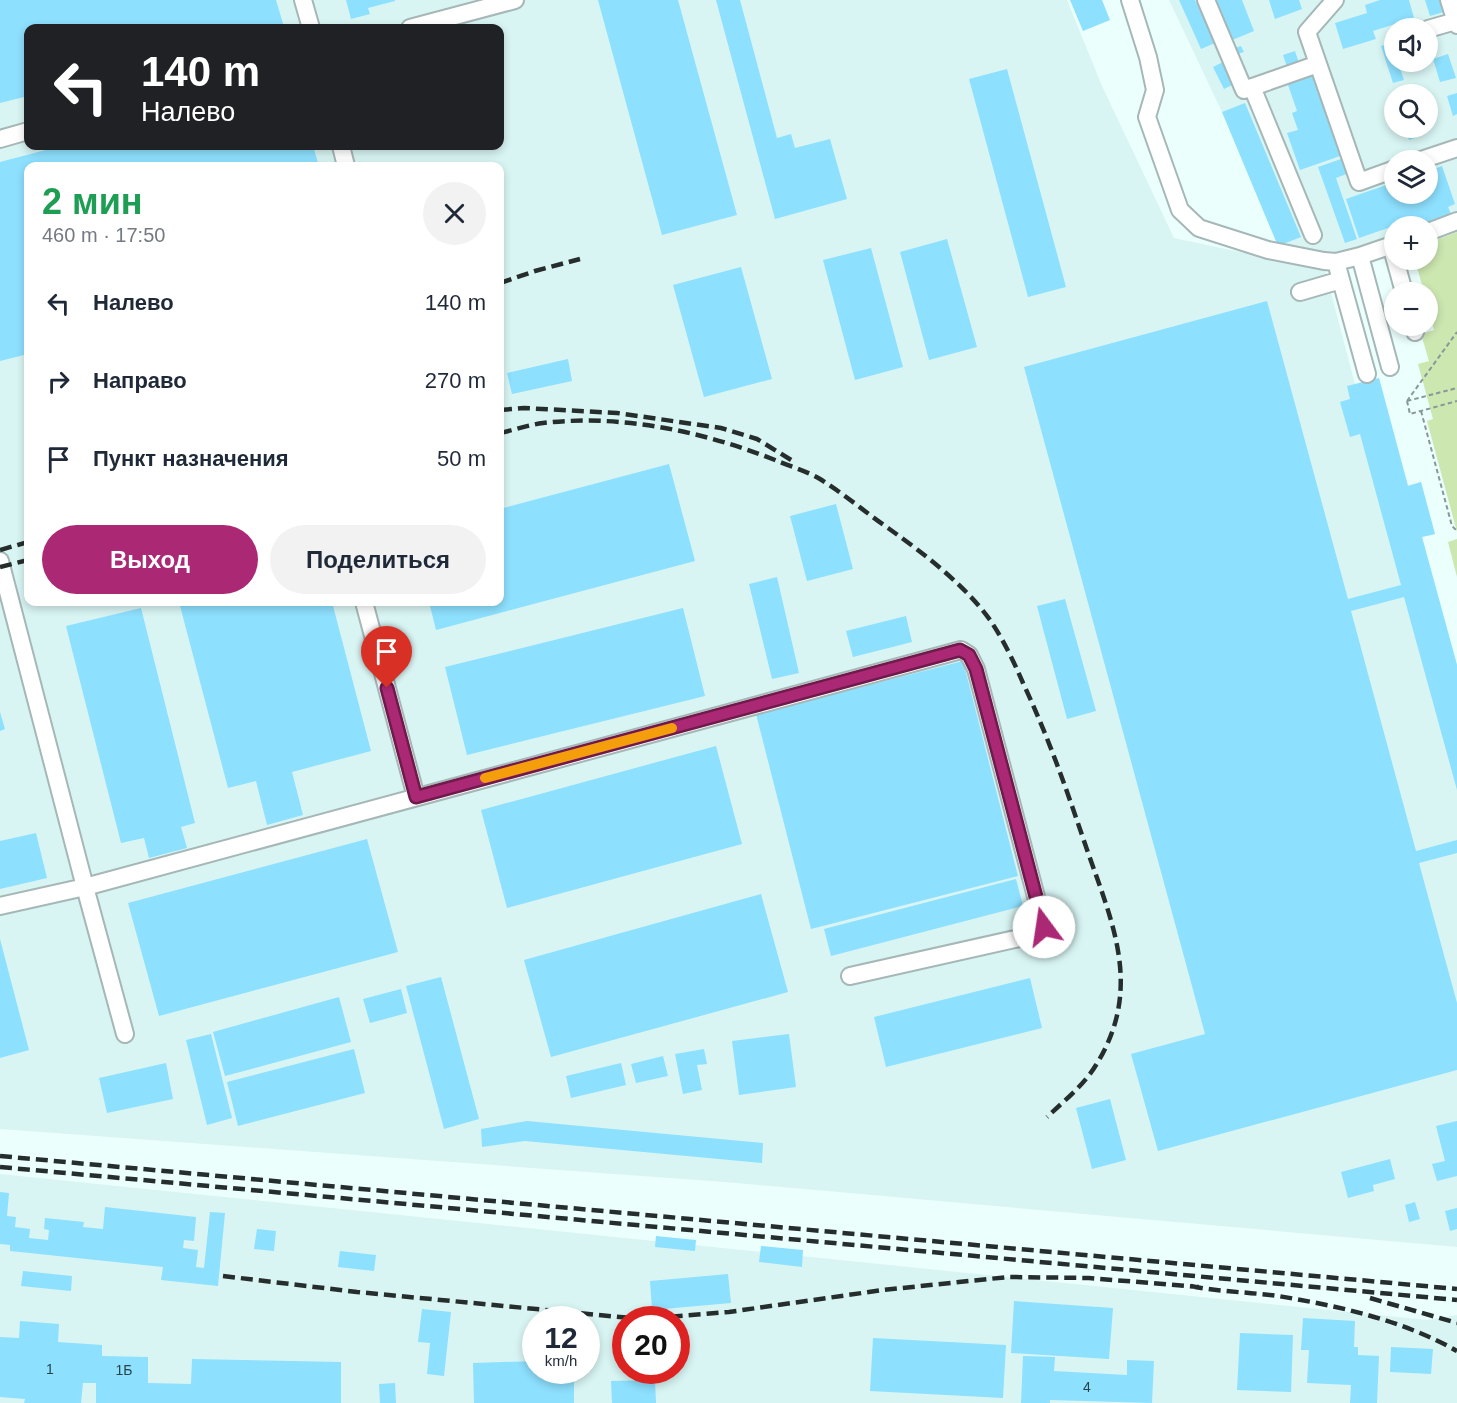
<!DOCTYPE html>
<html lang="ru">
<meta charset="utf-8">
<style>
:root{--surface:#fff;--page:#f2f2f3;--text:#1f2937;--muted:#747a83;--accent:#aa2874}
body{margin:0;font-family:Helvetica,sans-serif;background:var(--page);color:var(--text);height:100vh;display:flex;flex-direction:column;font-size:22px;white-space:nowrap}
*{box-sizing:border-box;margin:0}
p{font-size:20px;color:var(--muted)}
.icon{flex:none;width:33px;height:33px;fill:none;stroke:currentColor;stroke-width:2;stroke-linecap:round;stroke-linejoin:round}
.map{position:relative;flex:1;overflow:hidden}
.drawer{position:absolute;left:24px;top:162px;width:480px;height:444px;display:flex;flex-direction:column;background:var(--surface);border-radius:12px;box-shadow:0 3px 9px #0003}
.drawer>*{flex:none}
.top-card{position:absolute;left:24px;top:24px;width:480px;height:126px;border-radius:12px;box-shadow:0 3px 9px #0003;background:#202124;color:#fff;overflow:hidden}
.tools{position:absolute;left:1384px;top:18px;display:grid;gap:12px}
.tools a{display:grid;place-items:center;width:54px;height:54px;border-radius:50%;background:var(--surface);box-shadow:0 3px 9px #0003;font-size:30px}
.speed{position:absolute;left:522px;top:1306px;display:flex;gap:12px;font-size:30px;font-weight:700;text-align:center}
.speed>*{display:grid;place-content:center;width:78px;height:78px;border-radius:50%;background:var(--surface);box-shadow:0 3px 9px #0003;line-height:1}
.speed small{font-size:15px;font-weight:400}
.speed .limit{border:9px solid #d22;background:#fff;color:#111}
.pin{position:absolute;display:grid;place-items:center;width:51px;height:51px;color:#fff;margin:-62px -26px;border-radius:50% 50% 50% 0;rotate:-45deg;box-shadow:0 0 6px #0007}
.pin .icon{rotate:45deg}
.me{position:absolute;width:66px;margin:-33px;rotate:346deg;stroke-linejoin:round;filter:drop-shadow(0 0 4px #0008)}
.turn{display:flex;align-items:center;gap:21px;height:126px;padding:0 18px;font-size:27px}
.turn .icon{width:78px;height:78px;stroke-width:2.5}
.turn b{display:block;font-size:42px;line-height:51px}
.round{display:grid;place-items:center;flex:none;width:63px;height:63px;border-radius:32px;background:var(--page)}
.overview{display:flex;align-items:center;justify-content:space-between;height:102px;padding:0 18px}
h1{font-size:36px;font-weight:700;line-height:45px;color:#1e9e55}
.button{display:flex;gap:12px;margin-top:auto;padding:12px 18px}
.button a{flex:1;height:69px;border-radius:36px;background:var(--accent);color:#fff;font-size:24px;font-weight:700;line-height:69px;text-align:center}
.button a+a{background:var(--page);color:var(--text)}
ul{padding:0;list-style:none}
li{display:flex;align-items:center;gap:18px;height:78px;padding:0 18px}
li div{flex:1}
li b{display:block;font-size:22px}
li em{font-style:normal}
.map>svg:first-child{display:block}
.built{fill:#d8f5f3;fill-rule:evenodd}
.green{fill:#cde7b1}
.building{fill:#8de0fe}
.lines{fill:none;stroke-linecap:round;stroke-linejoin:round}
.minor-casing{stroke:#a5b7b6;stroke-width:20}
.path{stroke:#899796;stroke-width:2;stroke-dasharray:4.5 3;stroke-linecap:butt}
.minor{stroke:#fff;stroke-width:16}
.rail{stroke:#262e2d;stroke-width:4.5;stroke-dasharray:12 6;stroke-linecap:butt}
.route-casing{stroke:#6e1a4b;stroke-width:15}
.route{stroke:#aa2874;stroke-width:10}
.slow{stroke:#f59e0b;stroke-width:10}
.labels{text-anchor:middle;stroke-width:6;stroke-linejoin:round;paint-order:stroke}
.number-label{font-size:14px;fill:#2a434b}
</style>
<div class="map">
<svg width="1457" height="1403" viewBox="0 0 1457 1403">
<rect width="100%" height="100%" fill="#ebfffd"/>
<path class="built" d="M0,0H1067L1102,86L1174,238L1325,270L1355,384L1379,378L1408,485L1421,482L1435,534L1422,537L1457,665V1247L724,1182L0,1129ZM28,28H500V146H28ZM28,166H500V602H28Z
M1169,0H1457V214L1422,226H1395V236L1346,254L1278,246L1222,112ZM1395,28H1428V62H1395ZM1395,94H1428V128H1395ZM1395,160H1428V194H1395Z
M0,1174L1427,1320L1457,1315V1403H0ZM536,1320H586V1371H536ZM626,1320H676V1371H626Z"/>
<path class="green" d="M1457,232V532L1427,421L1433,419L1418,364L1429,361L1421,334L1434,330L1428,309V292H1424L1415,260H1428V243Z
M1457,539V577L1448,542Z"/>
<path class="building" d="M0,0H276L284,27L277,28H28V96L0,103Z
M346,0H395V1L368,8L370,14L351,19Z
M598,0H678L737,215L662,235Z
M716,0H740L777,138L791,134L795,148L830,139L847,199L775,219Z
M1070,0H1102L1110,20L1083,31Z
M1179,0H1195L1215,43L1201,49Z
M1214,0H1242L1254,31L1230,41Z
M1269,0H1299L1302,9L1275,19Z
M1380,0H1409L1414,18L1373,31L1376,39L1343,49L1335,23L1367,13L1365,5Z
M1425,0H1440L1444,12L1430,16Z
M1392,43L1395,62H1398L1404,80L1393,83L1381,46Z
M1241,46L1244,52L1237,54L1235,48Z
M1295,51L1299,63L1287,67L1283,55Z
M1448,54L1456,78L1440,82L1433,59Z
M1223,62L1234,84L1224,89L1213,67Z
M1007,69L1066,287L1028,297L969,79Z
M1314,72L1343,155L1300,170L1287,133L1298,130L1292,113L1297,111L1287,82Z
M1457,93V114L1453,116L1447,96Z
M1245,103L1301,237L1278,246L1222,112Z
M1404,128H1417L1420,136L1409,140Z
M61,146H313L319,166H28V354L0,361V162Z
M1344,158L1349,173L1336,178L1357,239L1345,243L1318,167Z
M1442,166L1455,204L1448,207L1451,214L1422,224L1420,217L1359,238L1346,199L1395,182V194H1428V171Z
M947,239L977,347L929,360L900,252Z
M871,248L903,367L855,380L823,260Z
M741,267L772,379L704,397L673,285Z
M1267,301L1348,599L1401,585L1360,434L1350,437L1340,402L1350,399L1347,386L1379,378L1408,486L1421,482L1435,534L1422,537L1457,665V790L1404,597L1351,611L1416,851L1457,840V853L1419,863L1457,1003V1070L1158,1151L1131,1054L1205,1034L1024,367Z
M568,359L572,381L512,394L507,373Z
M669,464L695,561L436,630L429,602H500V509Z
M836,504L853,569L807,581L790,516Z
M777,577L799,673L772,679L749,584Z
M1065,599L1096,711L1067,719L1037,606Z
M179,602H332L371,751L292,772L303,815L267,825L256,781L228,788Z
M141,608L195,823L181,827L187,848L149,858L144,838L121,843L66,626Z
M683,608L705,696L467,755L445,667Z
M906,616L912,642L853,657L846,631Z
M963,661L1018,876L811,929L756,714Z
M0,712L5,729L0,731Z
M716,746L742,844L507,908L481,810Z
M36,833L47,878L0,889V841Z
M367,839L398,952L159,1016L128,903Z
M1016,879L1023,906L831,956L824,929Z
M761,894L788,992L551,1057L524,960Z
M0,939L29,1050L0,1058Z
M441,977L479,1119L444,1129L406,986Z
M1030,978L1042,1028L886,1067L874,1017Z
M401,989L407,1013L370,1023L363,999Z
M339,997L351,1042L225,1076L213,1032Z
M211,1034L232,1118L207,1125L186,1040Z
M789,1034L796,1087L739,1095L732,1041Z
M354,1049L365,1093L238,1126L227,1082Z
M704,1049L707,1064L697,1065L702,1090L683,1094L675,1054Z
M663,1056L668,1076L636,1083L631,1064Z
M166,1063L173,1099L107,1113L99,1078Z
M621,1063L626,1085L571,1098L566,1076Z
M1110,1099L1126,1160L1092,1169L1076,1108Z
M527,1121L763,1143L762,1163L525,1141L482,1147L481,1129Z
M1457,1121V1176L1437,1181L1432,1164L1445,1161L1436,1126Z
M1390,1159L1395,1179L1373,1185L1374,1191L1348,1198L1341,1172Z
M0,1192L9,1193L7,1216L16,1217L15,1227L30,1229L29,1238L48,1240L49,1230L44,1229L45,1218L84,1222L83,1227L103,1229L105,1207L196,1217L194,1241L184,1240L183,1248L198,1250L196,1267L204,1268L210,1212L225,1213L218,1286L161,1280L163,1267L10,1251V1245L0,1244Z
M1415,1202L1420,1219L1409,1222L1405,1205Z
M1457,1208V1229L1450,1231L1445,1211Z
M257,1229L276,1231L274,1251L254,1249Z
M656,1236L696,1240L695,1251L655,1247Z
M761,1246L803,1250L802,1267L759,1262Z
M340,1251L376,1255L374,1271L338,1267Z
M23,1271L72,1276L71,1291L21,1286Z
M728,1274L731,1303L652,1310L650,1281Z
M1014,1301L1113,1308L1109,1359L1011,1353Z
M422,1309L451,1312L444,1376L427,1374L430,1343L418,1342Z
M1303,1318L1355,1321L1354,1347H1358V1355L1379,1356L1377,1403H1350L1351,1385L1307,1383L1309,1350H1301Z
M20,1321L59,1324L58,1342L102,1345V1356L148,1357V1383L191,1384L192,1359L341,1362V1403H96V1383H83L81,1403H24L25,1399L0,1397V1337L19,1338Z
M1240,1333L1293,1335L1291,1392L1237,1390Z
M873,1338L1006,1345L1003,1398L870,1391Z
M1391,1347L1433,1349L1431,1374L1390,1372Z
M1023,1356L1055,1357L1054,1371L1127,1375V1360L1154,1361L1152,1403L1050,1400V1403H1021Z
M536,1361V1371H574V1403H474L473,1363Z
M655,1380L656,1403H612L611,1381Z
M395,1383L396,1403H380L379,1384Z"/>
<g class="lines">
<g class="minor-casing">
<path id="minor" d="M303,0L311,28
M1130,0L1148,57L1155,90L1147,117L1180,210L1199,228L1268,250L1324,261L1336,262L1360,256L1395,244
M1206,0L1244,90L1318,64
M1335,0L1307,32L1359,182L1395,169
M1449,0L1457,25
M410,28L515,0
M1428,29L1456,21
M1252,87L1313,235
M0,139L28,131
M341,146L346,166
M1421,160L1457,148
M1428,232L1457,221
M1391,245L1404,292
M1360,256L1390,367
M1336,262L1367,374
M1300,292L1341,280
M1413,326L1415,332
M0,561L85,887L961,650L969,655L976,669L1044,927L1039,933L1024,937L850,976
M364,602L416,797
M0,906L85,887L125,1034"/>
</g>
<path class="path" d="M1407,401L1457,332
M1407,401L1410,414L1457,401
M1407,401L1457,388
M1421,411L1452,526L1457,531"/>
<use href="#minor" class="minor"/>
<path class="rail" d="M500,283L535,271L580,259
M500,410L524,408L617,413L721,428L757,439L796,463
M500,433C514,430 528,425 543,423C621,414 702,431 775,460C789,466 807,471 820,479C844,494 865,512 888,528C923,553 964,584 990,620C1003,639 1014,662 1023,683C1047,734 1065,785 1083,838C1109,916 1146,985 1096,1065C1084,1085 1064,1101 1047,1117
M0,550L28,542
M0,567L28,560
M0,1156L1457,1289
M0,1167L1457,1300
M223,1276L357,1292L641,1319L729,1312L883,1290L1008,1277L1089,1278L1199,1287
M1191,1286C1219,1292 1249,1292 1278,1296C1339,1306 1402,1320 1457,1351
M1370,1298L1457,1323"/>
</g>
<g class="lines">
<g class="route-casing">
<path id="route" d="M387,688L416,797L960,650L969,655L976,669L1044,927"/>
</g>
<use href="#route" class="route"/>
<path class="slow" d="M485,778L672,728"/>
</g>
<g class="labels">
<g class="number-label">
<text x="50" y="1374">1</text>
<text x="124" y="1375">1Б</text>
<text x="1087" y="1392">4</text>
</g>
</g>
</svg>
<div class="tools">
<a><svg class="icon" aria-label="sound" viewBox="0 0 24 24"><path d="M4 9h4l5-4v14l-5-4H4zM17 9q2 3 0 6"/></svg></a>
<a><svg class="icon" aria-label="search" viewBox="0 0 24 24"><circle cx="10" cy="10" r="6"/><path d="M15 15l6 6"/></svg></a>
<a><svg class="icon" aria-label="layers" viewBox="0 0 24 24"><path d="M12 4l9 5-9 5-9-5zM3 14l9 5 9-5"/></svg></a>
<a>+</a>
<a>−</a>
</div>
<div class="speed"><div>12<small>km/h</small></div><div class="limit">20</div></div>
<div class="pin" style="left:387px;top:688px;background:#d93025"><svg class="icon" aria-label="arrive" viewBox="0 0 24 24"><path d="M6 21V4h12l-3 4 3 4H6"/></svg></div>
<svg class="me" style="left:1044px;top:927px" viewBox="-20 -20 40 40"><circle r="19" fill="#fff"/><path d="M0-13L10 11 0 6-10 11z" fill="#aa2874"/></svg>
<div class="top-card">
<div class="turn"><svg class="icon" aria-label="left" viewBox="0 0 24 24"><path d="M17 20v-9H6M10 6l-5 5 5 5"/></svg><div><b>140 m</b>Налево</div></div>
</div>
<section class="drawer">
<div class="overview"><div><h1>2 мин</h1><p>460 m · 17:50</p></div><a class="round"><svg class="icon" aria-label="close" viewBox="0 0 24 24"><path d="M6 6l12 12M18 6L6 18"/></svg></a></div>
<ul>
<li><svg class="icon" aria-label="left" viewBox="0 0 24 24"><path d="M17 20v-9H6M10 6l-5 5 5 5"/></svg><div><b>Налево</b></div><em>140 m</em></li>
<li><svg class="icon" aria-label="right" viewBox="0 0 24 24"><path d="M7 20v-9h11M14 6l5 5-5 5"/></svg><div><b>Направо</b></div><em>270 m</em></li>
<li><svg class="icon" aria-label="arrive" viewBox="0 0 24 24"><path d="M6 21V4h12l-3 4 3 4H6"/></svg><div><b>Пункт назначения</b></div><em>50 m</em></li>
</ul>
<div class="button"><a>Выход</a><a>Поделиться</a></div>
</section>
</div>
